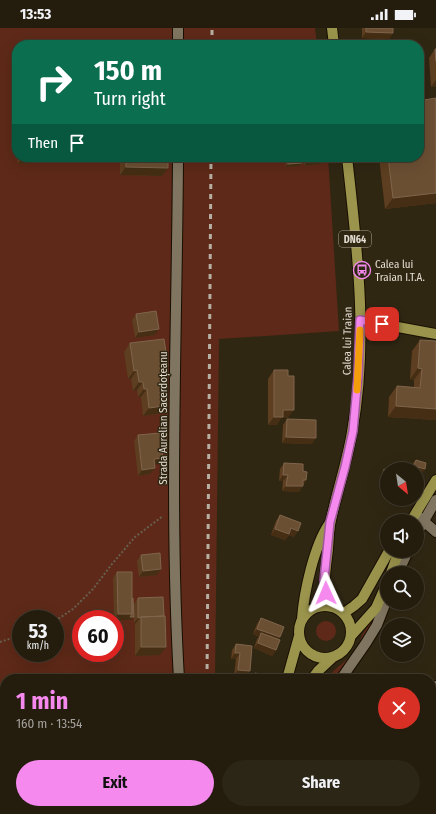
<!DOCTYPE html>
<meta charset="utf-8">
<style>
:root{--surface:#241d0e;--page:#2c2617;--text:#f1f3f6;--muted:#a3a29e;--line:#413b2e;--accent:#f589ee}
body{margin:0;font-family:"Fira Sans Condensed",sans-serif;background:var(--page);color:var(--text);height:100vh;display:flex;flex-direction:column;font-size:15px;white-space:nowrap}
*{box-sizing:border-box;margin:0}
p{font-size:13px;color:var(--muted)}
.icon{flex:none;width:22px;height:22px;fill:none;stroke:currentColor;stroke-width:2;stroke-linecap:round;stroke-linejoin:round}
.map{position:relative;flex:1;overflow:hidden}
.sheet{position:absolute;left:0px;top:646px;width:436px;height:140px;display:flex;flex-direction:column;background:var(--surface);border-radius:16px 16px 0 0;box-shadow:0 4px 16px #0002,0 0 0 1px var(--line)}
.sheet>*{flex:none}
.hud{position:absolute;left:12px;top:12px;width:412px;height:122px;border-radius:16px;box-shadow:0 4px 16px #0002,0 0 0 1px var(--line);background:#0b6e4f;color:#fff;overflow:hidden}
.needle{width:26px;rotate:150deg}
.buttons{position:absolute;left:380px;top:434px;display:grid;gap:8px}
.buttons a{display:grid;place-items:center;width:44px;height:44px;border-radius:50%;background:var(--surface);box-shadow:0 4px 16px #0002,0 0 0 1px var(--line);font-size:20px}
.speed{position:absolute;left:12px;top:582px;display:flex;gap:8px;font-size:20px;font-weight:700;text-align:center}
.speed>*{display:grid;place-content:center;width:52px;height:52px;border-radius:50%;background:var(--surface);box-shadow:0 4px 16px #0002,0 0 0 1px var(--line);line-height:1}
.speed small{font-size:10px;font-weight:400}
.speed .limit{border:6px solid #d22;background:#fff;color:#111}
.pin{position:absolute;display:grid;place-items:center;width:34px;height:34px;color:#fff;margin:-17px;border-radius:8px;box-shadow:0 2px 6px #0006}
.me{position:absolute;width:44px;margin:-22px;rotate:359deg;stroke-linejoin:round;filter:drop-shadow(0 0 3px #0008)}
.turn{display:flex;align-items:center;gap:14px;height:84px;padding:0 16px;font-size:18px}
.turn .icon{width:52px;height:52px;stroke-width:2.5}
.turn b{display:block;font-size:28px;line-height:34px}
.then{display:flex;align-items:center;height:38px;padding:0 16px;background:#0003;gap:8px;font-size:15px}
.round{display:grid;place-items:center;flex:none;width:42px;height:42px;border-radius:21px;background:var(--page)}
.headline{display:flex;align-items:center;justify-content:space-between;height:68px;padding:0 16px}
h1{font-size:24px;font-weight:700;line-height:30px;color:var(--accent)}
.button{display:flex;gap:8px;margin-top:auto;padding:8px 16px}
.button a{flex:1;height:46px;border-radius:24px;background:var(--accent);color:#111;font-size:16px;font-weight:700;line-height:46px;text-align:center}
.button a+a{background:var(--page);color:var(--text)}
.status{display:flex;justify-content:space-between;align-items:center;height:28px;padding:0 20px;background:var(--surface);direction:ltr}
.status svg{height:11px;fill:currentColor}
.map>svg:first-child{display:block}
.green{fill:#5e2918;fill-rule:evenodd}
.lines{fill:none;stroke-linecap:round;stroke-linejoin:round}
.minor-casing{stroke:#180f01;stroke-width:12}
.major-casing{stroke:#180f01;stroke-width:12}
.path{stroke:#685f4e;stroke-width:2;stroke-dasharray:2 2;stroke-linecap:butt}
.minor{stroke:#807560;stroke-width:10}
.major{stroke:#9b944c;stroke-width:10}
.rail{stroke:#b7afa2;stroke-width:3;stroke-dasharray:5 5;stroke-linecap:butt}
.wall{fill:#5d3e20}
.shaded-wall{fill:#452e13}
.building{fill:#6b4f33;stroke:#7e654c}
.route-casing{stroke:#9f599b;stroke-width:10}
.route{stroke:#f589ee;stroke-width:7}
.slow{stroke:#f59e0b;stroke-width:7}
.labels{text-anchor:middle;stroke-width:3;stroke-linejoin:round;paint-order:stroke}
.shield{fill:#302713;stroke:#ada698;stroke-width:1}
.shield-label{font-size:10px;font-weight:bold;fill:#e3dcd1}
.poi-label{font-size:11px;fill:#e3dcd1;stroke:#302713;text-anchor:start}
.street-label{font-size:11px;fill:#e3dcd1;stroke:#302713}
</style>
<div class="status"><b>13:53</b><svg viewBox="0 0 49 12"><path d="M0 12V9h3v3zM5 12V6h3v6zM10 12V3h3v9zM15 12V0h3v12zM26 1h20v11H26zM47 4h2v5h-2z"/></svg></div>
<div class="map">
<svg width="436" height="786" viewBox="0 0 436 786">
<rect width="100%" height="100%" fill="#302713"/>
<path class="green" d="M0,0H315L317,17H17V129H328L339,303L219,311L215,651H5V781H275L273,786H0ZM21,591H55V625H21ZM81,591H115V625H81Z
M382,576L368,607L337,651H324L352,627L359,616L362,607Z
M316 603a10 10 0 1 1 20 0a10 10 0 1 1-20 0Z"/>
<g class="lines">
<g class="minor-casing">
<path id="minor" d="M178,17V0
M178,129C177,303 169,477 179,651
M419,489L436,504
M417,505L436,472
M398,545L408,523
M341,651L366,615L377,597L387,571
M431,665L436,658
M431,712L436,715
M436,766V772
M172,786L173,781"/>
</g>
<g class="major-casing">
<path id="major" d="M332,0L334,17
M360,292L436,306
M411,493L436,452
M391,545L399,523
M299 604a26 26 0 1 1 52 0a26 26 0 1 1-52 0Z
M332,578C330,574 327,570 326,565C323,553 326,540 327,529C329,517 328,504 331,492C337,463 347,434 352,404C369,315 357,218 347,129
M344,585L354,578L362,571L389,523
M302,591C304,564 314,518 329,496
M351,608L376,580L387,555
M287,651L299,608
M312,651L318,643L332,630
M254,786L255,781"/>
</g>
<path class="path" d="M55,593L73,581L93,561L112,536L135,509L163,488
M0,614L21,607"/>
<use href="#minor" class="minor"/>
<use href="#major" class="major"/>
<path class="rail" d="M212,17V0
M207,651L211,129
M205,786L206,781"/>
</g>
<path class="wall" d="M362,0H393V5L389,11L362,10Z
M435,21H436V58L431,59L429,30Z
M424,72L436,175L385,181L379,129H419Z
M17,96V123L15,98Z
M17,129H50L46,134L18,136Z
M120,129H168V140L162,148L120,147Z
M285,129H302V135L300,138L286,139Z
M303,129H331L327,135L304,138Z
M136,286L155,307L135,310L132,292Z
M420,312L436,313V392L388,389L389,369L397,358L414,359V352L410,351L412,323Z
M130,315L166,342L167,353L164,357L165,368L162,373L163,378L157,386L143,388L141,369H138L137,362L133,363L131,351H128L124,324Z
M274,342L288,390H281L277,397H268V351Z
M287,391L312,416L282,415L283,397Z
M138,407L159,436H154L155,440L150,446L138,448L134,413Z
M416,432L423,444L417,442V441H412L413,435Z
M284,435L303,443L306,452L299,464L282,463L283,453H279L280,441Z
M280,487L294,509L289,507L285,512L271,507L276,493Z
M141,527L157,547L139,549L137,533Z
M117,544L131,592H115V591H114L113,550Z
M138,570L160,627L135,628V597L136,595H134V576Z
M261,590L280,609L278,612L276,622L272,628L254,620L257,611L259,609L253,606L257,596Z
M236,616L250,643L246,649L234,648L236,631H231L232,622Z
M436,669V708L431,705V677Z"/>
<path class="shaded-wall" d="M366,4L393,5L389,11L362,10Z
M436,52V58L431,59Z
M23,129H50L46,134L18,136Z
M331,129L327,135L304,138L308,132Z
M302,135L300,138L286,139L288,136Z
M126,139L168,140L162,148L120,147Z
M436,165V175L385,181L393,170Z
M159,301L155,307L135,310L139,304Z
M418,340L422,341L414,352L410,351Z
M137,342L131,351H128L134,343Z
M163,353H167L161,361Z
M139,354H143L137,362L133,363Z
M144,361H147L141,369H138Z
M163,378L157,386L143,388L149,380Z
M396,378L436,381V392L388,389Z
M283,382H294L288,390H281L277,397H268L274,389Z
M286,409L316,410L312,416L282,415Z
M163,430L159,436L150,437L154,431Z
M414,438L425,441L423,444L417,442V441H412Z
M155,440L150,446L138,448L142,442Z
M383,445L387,446V450L381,448Z
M283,447H288L283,453H279Z
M303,452H306L299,464L282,463L286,458Z
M291,500L298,503L294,509L289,507L285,512L271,507L275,501Z
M161,541L157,547L139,549L143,543Z
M118,586H132L134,589L131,592H115V591H114Z
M138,590H140L136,595H134Z
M257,601L280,609L276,615L261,605L259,609L253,606Z
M258,615L276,622L272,628L254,620Z
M141,619H166L160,627L135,628Z
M235,625H240L236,631H231Z
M238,642L250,643L246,649L234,648Z"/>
<path class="building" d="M366,0H393V5L366,4Z
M435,21H436V33Z
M422,52L424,72L436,70V165L393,170L388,129H419V53Z
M126,129H168V140L126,139Z
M287,129H302V135L288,136Z
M308,129H331L308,132Z
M156,283L159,301L139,304L136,286Z
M164,311L168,338L165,339L167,353H163L165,368L162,369L163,378L149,380L147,361H144L143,354H139L137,342L134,343L130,315Z
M420,312L436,313V381L396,378L397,358L420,360L422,341L418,340Z
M274,342H288V348H294V382H283V389H274Z
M287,391L316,392V410L286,409Z
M160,405L163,430L154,431L155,440L142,442L138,407Z
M416,432L426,435L425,441L414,438Z
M284,435L303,436V443L307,444L306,452H303V458H286L288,447H283Z
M384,441L387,442V446L383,445Z
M280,487L301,495L298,503L291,500L289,506L275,501Z
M160,525L161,541L143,543L141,527Z
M117,544H132V586H118Z
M163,569L164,588L141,589L138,590V570Z
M132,570H133L134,589H130L132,586Z
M165,588L166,619H141V589Z
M261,590L284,599L280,609L257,601Z
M261,605L280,612L276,622L258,615Z
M236,616L252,618L250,643L238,642L240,625H235Z
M255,645L270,648V651H246V649L254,650Z
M436,670V696L431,693V678Z"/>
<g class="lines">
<g class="route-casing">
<path id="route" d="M326,565L324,552L330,494L345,439L353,403L358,348L360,292L382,296"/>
</g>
<use href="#route" class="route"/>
<path class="slow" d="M357,362L360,302"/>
</g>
<defs>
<g id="bus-ring" transform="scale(0.9)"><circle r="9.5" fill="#302713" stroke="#f589ee" stroke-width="1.5"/><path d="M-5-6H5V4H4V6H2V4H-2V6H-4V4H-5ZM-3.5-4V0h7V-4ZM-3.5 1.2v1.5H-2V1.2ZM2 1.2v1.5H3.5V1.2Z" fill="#f589ee"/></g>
</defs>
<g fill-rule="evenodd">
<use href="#bus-ring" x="362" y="242"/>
</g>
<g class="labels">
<rect class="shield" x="339" y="203" width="32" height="16" rx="3"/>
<g class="shield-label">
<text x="355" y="215">DN64</text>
</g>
<g class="poi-label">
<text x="375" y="240">Calea lui<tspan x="375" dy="13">Traian I.T.A.</tspan></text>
</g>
<g class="street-label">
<text transform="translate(347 313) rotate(-89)" y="4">Calea lui Traian</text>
<text transform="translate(163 390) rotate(-90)" y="4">Strada Aurelian Sacerdoțeanu</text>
</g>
</g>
</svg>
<div class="buttons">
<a><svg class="needle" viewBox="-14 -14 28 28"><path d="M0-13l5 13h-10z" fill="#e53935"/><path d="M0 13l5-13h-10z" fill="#a3a29e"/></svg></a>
<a><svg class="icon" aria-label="sound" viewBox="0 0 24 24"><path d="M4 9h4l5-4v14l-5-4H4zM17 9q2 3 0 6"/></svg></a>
<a><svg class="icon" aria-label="search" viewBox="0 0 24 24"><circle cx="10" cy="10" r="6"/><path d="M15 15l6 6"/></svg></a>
<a><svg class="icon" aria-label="layers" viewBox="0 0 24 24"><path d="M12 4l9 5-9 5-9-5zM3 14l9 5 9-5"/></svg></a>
</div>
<div class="speed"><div>53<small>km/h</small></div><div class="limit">60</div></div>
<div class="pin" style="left:382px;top:296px;background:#d93025"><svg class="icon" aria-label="arrive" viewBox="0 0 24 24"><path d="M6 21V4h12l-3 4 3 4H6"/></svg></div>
<svg class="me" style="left:326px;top:565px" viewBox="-20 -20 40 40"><path d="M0-17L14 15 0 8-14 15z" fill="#f589ee" stroke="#fff" stroke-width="4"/></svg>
<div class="hud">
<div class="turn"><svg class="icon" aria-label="right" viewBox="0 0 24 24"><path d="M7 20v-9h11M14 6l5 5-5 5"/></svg><div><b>150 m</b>Turn right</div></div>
<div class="then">Then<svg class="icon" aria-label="arrive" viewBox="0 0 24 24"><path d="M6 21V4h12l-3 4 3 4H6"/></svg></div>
</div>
<section class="sheet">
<div class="headline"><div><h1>1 min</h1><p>160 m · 13:54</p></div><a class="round" style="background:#d93025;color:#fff"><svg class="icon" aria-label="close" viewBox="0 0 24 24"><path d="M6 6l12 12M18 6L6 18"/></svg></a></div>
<div class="button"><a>Exit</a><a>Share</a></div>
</section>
</div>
